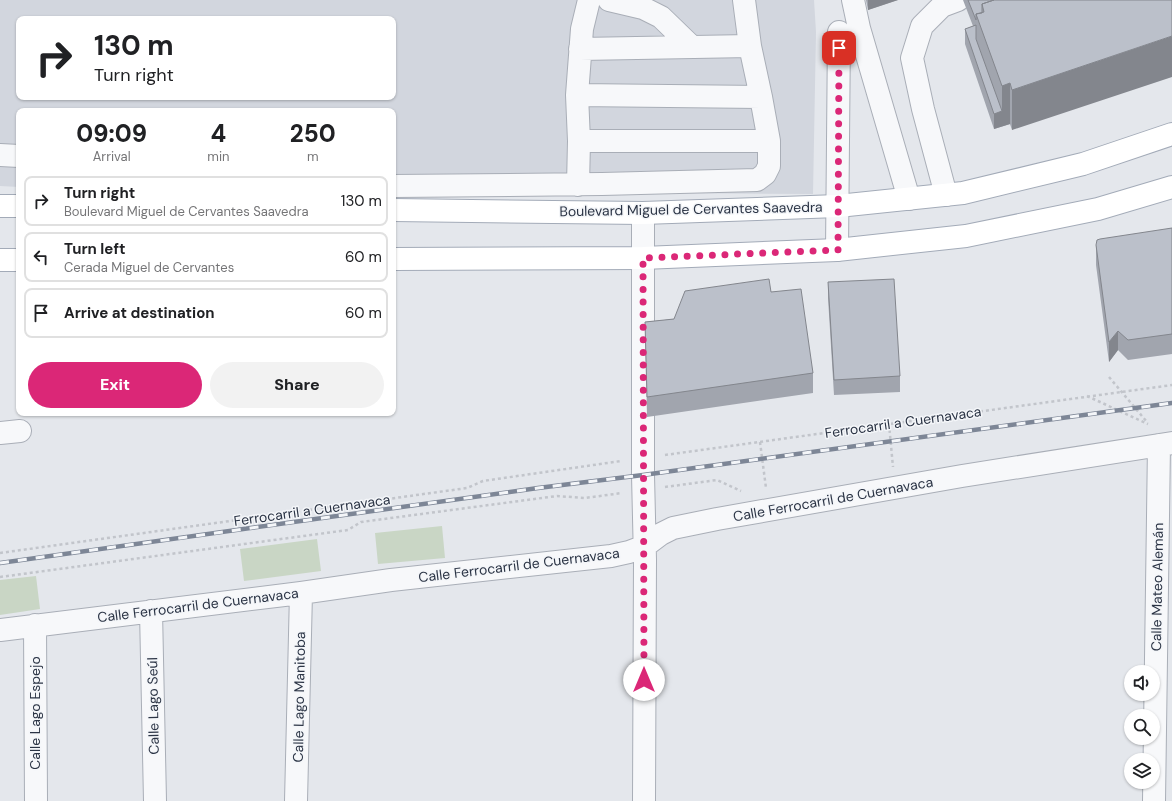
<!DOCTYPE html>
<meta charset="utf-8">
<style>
:root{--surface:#fff;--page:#f2f2f2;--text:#202124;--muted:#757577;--line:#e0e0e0;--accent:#db2777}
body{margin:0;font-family:"DM Sans",sans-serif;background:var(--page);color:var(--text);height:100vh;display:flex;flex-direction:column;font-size:15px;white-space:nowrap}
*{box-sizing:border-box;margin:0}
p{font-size:13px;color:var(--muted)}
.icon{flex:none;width:22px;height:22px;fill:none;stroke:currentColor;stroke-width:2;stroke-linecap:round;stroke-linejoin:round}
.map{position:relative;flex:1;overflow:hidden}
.side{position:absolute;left:16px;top:108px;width:380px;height:308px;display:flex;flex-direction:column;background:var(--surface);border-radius:8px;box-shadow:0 1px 3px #0004}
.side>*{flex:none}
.hud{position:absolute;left:16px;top:16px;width:380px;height:84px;border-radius:8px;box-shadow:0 1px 3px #0004;background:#fff;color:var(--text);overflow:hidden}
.fabs{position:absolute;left:1124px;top:665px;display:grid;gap:8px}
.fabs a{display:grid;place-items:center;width:36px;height:36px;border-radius:50%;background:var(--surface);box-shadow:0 1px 3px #0004;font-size:20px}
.pin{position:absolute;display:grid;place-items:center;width:34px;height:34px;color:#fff;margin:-17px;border-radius:8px;box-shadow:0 2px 6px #0006}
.me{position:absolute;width:44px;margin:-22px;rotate:0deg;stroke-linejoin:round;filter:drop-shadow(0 0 3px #0008)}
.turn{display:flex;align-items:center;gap:14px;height:84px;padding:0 12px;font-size:18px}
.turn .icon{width:52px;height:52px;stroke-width:2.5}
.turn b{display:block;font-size:28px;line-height:34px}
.eta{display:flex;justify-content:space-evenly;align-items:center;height:68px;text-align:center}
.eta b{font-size:24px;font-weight:800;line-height:28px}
.action{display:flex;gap:8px;margin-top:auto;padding:8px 12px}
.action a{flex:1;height:46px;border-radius:24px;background:var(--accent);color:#fff;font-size:16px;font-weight:800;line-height:46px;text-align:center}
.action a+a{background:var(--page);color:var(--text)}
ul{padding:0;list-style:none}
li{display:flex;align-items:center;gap:12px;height:50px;margin:0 8px 6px;padding:0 4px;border:2px solid var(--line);border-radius:8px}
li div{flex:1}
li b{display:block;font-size:15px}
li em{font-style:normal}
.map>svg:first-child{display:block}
.built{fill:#d2d6de;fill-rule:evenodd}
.green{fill:#c9d6c5}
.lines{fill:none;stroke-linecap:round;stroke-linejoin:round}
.minor-casing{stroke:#a9aeb7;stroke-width:24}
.major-casing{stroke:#a3abb8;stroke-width:24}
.path{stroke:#c2c5cb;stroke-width:2.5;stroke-dasharray:3 3;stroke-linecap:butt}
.minor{stroke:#f7f8fa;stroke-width:22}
.major{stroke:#fff;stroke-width:22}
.rail-casing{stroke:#7d8696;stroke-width:4.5}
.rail{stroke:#f4f6f9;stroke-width:3;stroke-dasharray:9;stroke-linecap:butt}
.wall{fill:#a1a5ae}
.shaded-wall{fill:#83868d}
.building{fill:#bbc0ca;stroke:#83868d}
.route{stroke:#db2777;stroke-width:7;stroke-dasharray:0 12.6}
.labels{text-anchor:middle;stroke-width:3;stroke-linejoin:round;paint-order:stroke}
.street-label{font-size:14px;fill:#2b3445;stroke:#f4f6f9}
</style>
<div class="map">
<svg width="1172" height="801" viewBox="0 0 1172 801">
<rect width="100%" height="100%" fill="#e4e7ec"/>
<path class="built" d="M0,0H814L816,32L813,194L393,191V111H19V187L0,186ZM19,19H393V97H19Z"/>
<path class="green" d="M442,526L445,558L378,564L375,533Z
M317,539L321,571L244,581L240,549Z
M36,576L40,609L0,615V580Z"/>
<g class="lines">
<g class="minor-casing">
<path id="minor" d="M609,0L643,8L661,17L692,47
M853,0L859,28L909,199
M580,49L750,46
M577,95L582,29L589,0
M761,97L577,95L579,141H769
M0,155L19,156
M578,185L579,141
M393,186L602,184L757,180L765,174L769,166V141L761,97L750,46L744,0
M946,195L923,109L912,58L922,26L942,6L958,0
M643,213V475L645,560L644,801
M837,250L839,32
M0,433L20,431
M151,611L155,801
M35,625L36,801
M0,630L301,593L391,580L611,556L629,552L645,546L661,534L673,528L717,519L962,476L1172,443
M296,801L301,593
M1154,801L1159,445"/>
</g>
<g class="major-casing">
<path id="major" d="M0,206H19
M393,210L643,213L838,206L963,193L1083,164L1172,134
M393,259L643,258L837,250L966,236L1098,209L1172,187
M0,260H19"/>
</g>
<path class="path" d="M1109,377L1147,422
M1087,396L1148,424
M889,424L893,467
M760,442L766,488
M665,455L1172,385
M665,487L717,480L741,491
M0,553L467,488L483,481L621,461
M0,577L348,530L361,522L557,496L585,498L622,493"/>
<use href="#minor" class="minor"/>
<use href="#major" class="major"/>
<g class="rail-casing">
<path id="rail" d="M0,563L538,488L643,475L1172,403"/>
</g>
<use href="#rail" class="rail"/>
</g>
<path class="wall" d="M866,0H898L868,10Z
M963,0H1172L1012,130L1010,124L994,129L965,44V29L973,26Z
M1172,228V354L1128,360L1118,350L1109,362L1096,265V245Z
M828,282L900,376V392L834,395L828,298Z
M771,292L813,373V393L647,417L645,322L674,319Z"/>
<path class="shaded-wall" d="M868,0H898L868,10Z
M1172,36V77L1012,130V90Z
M1010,83V124L994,129V114L1002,111V86Z
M1118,331V350L1109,362V342Z"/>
<path class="building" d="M968,0H994L982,4V13L976,14V20Z
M994,0H1172V36L1012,90L1010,83L1002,86L976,14L984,12L982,4Z
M976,25V39L1002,111L994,114L965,29Z
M1172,228V334L1128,340L1118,331L1109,342L1096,245L1097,240L1100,239Z
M769,279L771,292L801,289L813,373L647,397L645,322L674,319L685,291Z
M894,279L900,376L834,380L828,282Z"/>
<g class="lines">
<path class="route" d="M644,680L643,258L838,250L839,48"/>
</g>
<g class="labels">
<g class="street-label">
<text transform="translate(691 209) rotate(-1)" y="5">Boulevard Miguel de Cervantes Saavedra</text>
<text transform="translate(903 422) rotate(-8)" y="5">Ferrocarril a Cuernavaca</text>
<text transform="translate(833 499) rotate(-10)" y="5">Calle Ferrocarril de Cuernavaca</text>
<text transform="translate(312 510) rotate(-8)" y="5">Ferrocarril a Cuernavaca</text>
<text transform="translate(519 565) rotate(-7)" y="5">Calle Ferrocarril de Cuernavaca</text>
<text transform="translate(1157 587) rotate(-89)" y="5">Calle Mateo Alemán</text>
<text transform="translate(198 605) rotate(-7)" y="5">Calle Ferrocarril de Cuernavaca</text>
<text transform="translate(299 697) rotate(-89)" y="5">Calle Lago Manitoba</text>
<text transform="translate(153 706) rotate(-91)" y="5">Calle Lago Seúl</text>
<text transform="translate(35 713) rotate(-90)" y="5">Calle Lago Espejo</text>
</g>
</g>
</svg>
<div class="fabs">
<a><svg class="icon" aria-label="sound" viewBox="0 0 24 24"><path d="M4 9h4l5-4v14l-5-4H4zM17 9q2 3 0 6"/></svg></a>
<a><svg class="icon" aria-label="search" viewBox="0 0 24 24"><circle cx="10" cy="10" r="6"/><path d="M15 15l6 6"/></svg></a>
<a><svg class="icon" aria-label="layers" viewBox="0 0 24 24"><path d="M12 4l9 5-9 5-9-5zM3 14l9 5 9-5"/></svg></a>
</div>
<div class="pin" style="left:839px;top:48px;background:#d93025"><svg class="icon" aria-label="arrive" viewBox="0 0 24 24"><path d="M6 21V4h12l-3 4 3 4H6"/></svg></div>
<svg class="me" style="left:644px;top:680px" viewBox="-20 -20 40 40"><circle r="19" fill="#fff"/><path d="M0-13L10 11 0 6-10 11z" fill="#db2777"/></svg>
<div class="hud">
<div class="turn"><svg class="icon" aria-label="right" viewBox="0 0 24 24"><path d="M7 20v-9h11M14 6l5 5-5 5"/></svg><div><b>130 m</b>Turn right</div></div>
</div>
<section class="side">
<div class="eta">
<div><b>09:09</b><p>Arrival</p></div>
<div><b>4</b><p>min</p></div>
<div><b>250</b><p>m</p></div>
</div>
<ul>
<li><svg class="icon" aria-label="right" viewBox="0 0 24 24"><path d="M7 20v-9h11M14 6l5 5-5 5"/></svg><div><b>Turn right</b><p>Boulevard Miguel de Cervantes Saavedra</p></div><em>130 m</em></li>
<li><svg class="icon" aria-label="left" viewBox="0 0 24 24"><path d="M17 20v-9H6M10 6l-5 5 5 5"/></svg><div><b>Turn left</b><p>Cerada Miguel de Cervantes</p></div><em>60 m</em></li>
<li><svg class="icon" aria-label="arrive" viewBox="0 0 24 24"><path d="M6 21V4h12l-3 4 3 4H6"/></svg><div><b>Arrive at destination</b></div><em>60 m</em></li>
</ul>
<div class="action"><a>Exit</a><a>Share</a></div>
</section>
</div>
